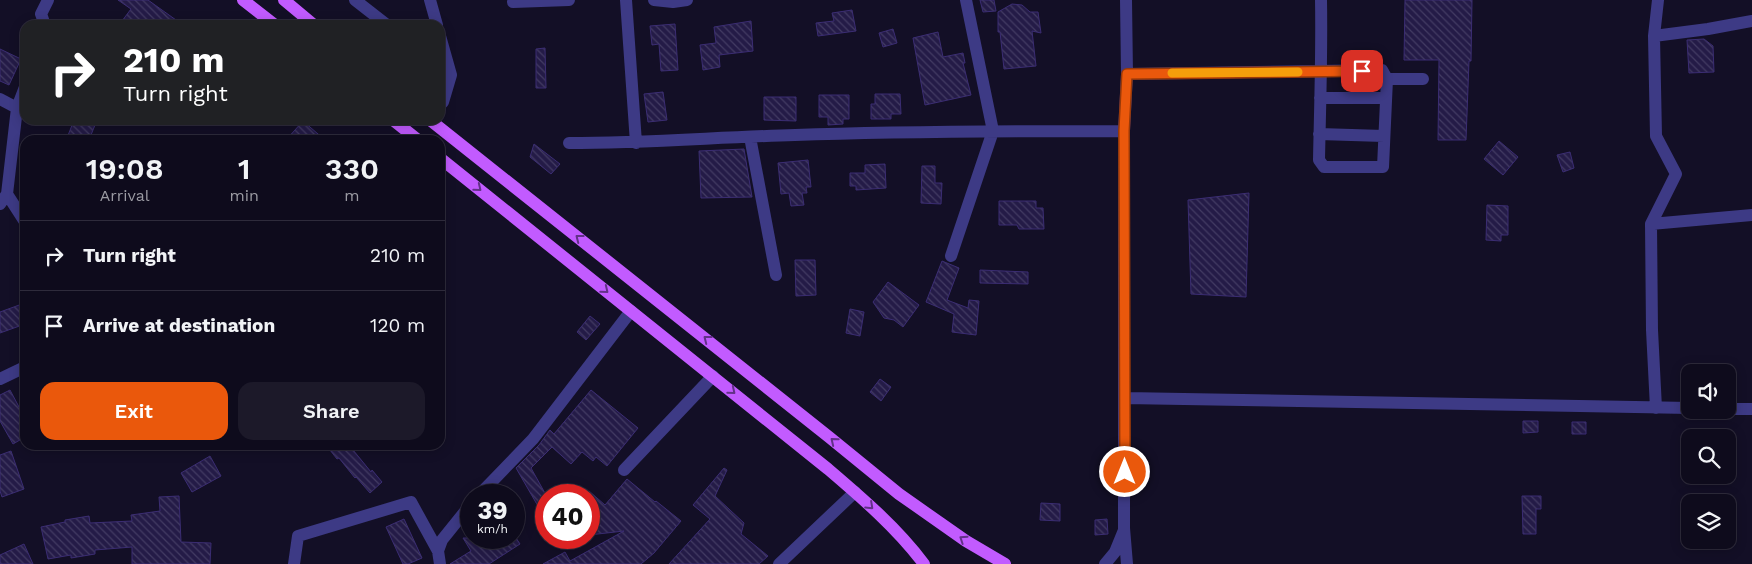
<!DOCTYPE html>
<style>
:root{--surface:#0e0b1c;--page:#1c1929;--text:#f1f3f6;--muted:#9b9ba3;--line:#2e2b3b;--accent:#ea580c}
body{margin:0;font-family:"Work Sans",sans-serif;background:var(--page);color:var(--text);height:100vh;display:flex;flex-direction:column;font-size:19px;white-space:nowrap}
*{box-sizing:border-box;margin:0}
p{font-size:16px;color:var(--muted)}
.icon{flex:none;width:28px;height:28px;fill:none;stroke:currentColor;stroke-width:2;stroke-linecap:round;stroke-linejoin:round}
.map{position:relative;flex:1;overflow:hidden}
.side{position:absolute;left:20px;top:135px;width:425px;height:315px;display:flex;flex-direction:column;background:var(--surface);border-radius:15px;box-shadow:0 2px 12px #0003,0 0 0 1px var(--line)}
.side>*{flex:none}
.hud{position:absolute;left:20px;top:20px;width:425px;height:105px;border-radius:15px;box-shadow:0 2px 12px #0003,0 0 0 1px var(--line);background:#202124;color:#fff;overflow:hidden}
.tools{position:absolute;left:1681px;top:364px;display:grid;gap:10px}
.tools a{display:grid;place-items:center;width:55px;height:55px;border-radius:10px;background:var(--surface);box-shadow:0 2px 12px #0003,0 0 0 1px var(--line);font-size:25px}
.speed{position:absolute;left:460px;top:484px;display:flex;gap:10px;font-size:25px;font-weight:700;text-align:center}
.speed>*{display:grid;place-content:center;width:65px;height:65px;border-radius:50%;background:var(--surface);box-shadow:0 2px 12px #0003,0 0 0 1px var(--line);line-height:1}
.speed small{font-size:12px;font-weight:400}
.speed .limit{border:8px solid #d22;background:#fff;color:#111}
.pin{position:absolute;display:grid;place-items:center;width:42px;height:42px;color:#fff;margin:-21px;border-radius:10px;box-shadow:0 2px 8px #0006}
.me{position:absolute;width:55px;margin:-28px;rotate:0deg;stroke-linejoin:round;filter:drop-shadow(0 0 4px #0008)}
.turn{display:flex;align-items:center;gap:18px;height:105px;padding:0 20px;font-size:22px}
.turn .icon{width:65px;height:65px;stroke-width:2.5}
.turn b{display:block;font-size:35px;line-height:42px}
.eta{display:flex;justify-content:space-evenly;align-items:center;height:85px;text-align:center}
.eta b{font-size:30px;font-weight:600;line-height:35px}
.cta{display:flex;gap:10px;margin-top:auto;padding:10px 20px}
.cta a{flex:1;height:58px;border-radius:15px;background:var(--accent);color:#fff;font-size:20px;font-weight:600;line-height:58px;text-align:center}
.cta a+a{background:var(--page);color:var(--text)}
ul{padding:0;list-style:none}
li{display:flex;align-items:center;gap:15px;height:70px;padding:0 20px;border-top:1px solid var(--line)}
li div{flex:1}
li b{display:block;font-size:19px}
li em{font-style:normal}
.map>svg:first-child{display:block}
.building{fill:url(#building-back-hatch);stroke:#3b2d73}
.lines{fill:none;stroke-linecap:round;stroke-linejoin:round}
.minor{stroke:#3d3a85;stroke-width:12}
.major{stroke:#c25bff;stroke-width:12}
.oneway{stroke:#623188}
.route-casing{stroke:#983908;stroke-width:12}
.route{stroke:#ea580c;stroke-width:9}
.slow{stroke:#f59e0b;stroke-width:9}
</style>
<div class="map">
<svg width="1752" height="564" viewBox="0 0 1752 564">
<defs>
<pattern id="building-back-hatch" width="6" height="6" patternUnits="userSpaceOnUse" patternTransform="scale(1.25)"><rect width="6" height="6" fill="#241b47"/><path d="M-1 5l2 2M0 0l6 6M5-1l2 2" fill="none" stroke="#433b63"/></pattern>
</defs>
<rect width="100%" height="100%" fill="#130f26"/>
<path class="building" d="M118,0H148L183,25H119L131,9Z
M980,0H994L996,11L983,12Z
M1405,0H1472L1471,61H1469L1466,140H1438L1439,60H1404Z
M1012,4L1022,5L1030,12H1038L1041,33L1032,31L1036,66L1004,69L1000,32H998V12Z
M852,10L856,31L818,36L816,23L834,21L832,13Z
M751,21L753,51L719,55L720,67L703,70L700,45L716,43L714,27Z
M675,24L678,70L661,71L659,44L652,45L650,26Z
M893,29L897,43L883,47L879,33Z
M938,32L943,57L963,53L965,63H963L971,95L925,105L913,38Z
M1704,39L1713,46L1714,72L1689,73L1687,40Z
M545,48L546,88H536V49Z
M0,49L21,59L9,85L0,81Z
M663,92L667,120L648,122L644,94Z
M875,94H900L901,114H891V119H871V104H875Z
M819,95H849V119H843V124L828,125V117H819Z
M764,97H796V121L764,120Z
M74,120H97L89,140H73L67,138Z
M303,121L325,140H286Z
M1499,141L1518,157L1503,175L1484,159Z
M534,144L560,164L551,174L530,157Z
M744,149L752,197L701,198L699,151Z
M1570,152L1574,168L1563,172L1557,155Z
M808,160L811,187H806L807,193H802L804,205L791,206L789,193L781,194L778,163Z
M885,164L886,188L856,190V186H850V173H865V165Z
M922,166H935V183H942L941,204L921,203Z
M1249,193L1246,297L1191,294L1188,200Z
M999,201H1036V208H1043L1044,229H1019L1017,225H999Z
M1487,205L1508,206V235H1501V241L1486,240Z
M795,260H815L816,295L796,296Z
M942,261L959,268L947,300L968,308L969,300L979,301L976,335L952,332L954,314L926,302Z
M980,270L1028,272V284L980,283Z
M888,282L919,305L903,327L894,320L884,318L873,302Z
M22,304L25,312V324L0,333V312Z
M850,309L864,312L860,336L846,333Z
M590,316L600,324L586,340L577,332Z
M880,379L891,387L881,401L870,392Z
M10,390L19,407L25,404V437L13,444L0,421V395Z
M591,390L638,428L607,466L596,457L593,461L582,452L571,464L552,447L531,468L546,495V520L516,468L539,445L550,430L554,434Z
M1523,421H1538V432L1523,433Z
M1572,422H1586V434H1572Z
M326,445H349L371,472L372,470L382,482L370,493L356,477L355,478L339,458L337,459Z
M11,451L24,489L2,497L0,491V455Z
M210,456L221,476L192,492L181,473Z
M724,468L727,470L715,496L744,523L741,534L768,556L759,564H669L710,519L693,505Z
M627,479L655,502L656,501L681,521L654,553L641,564H543L565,552L570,561L624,531L589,535V491L605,505Z
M179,496L181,542L211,543L210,564H132V547L95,550V554L71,558V555L48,559L41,527L65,522V520L89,516L90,523L132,521L131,515L160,511L159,497Z
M1522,496H1541V509H1536V534H1523Z
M1041,503L1060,504V521L1040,520Z
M404,519L422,558L408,564H403L386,527Z
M1107,519L1108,534L1095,535V520Z
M463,538H485L488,543L498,538H516L520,544L489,564H450L471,551Z
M24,544L33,564H0V555Z"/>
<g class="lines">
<path class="minor" d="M355,0L387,25
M430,0L437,25
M626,0L636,143
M654,0L673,2L687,0
M1126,0L1127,74L1124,131V528L1127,564
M513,2L569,0
M45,25L41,14L48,0
M440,36L451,75L443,102L440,105
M1654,36L1658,0
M1127,74L1382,70L1387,79L1383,167H1324L1319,160C1320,107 1322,54 1321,0
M1387,79H1423
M1320,98H1386
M0,99L17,108L7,194
M17,108L25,87
M1319,134L1384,136
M750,137L776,275
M569,143C645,143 720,137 795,135C905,131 1015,131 1124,131
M0,204L7,194L25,222
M1651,224L1676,174L1656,136L1654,36L1708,29L1752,21
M951,256L993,131L966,0
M0,379L25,367
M1125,398L1690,408
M1656,408L1652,330L1651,224L1752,215
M1728,409H1752
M624,470L713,376
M479,495L533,439L631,311
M294,564L298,536L411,502L438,551
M440,564L438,551L442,540L471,504
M779,564L855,492
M1105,564L1115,552L1124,530"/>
<path class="major" d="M243,0L275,25
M284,0L314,25
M393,120L418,140
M430,120L829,437L899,494L966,541L1005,564
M440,158L828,469C862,498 897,528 924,564"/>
</g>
<defs><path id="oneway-chevron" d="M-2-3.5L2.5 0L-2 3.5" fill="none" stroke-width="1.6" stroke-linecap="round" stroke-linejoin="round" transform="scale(1.25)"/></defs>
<g class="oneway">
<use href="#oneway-chevron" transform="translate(478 188) rotate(39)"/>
<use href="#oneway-chevron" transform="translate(579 238) rotate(-142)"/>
<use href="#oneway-chevron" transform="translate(605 290) rotate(39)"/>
<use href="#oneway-chevron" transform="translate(707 339) rotate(-142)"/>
<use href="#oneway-chevron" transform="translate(732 391) rotate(39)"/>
<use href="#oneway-chevron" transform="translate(834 441) rotate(-141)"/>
<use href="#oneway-chevron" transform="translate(870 506) rotate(43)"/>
<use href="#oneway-chevron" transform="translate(963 539) rotate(-146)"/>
</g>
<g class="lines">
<g class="route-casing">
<path id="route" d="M1125,472L1124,131L1127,74L1362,71"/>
</g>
<use href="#route" class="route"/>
<path class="slow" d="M1172,73L1298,72"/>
</g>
</svg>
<div class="tools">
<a><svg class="icon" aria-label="sound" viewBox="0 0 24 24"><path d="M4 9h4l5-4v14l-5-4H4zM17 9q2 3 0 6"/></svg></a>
<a><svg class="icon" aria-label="search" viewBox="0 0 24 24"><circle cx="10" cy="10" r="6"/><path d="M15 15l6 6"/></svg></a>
<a><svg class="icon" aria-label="layers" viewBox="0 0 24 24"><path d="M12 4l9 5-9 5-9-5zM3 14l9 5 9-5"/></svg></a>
</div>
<div class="speed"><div>39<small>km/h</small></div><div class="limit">40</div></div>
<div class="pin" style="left:1362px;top:71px;background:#d93025"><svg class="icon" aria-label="arrive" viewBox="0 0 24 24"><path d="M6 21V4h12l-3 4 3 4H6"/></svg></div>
<svg class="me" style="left:1125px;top:472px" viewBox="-20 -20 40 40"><circle r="17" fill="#ea580c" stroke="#fff" stroke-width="3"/><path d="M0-11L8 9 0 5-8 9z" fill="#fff"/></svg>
<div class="hud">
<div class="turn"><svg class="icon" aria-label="right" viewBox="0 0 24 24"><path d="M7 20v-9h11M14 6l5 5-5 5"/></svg><div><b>210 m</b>Turn right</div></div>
</div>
<section class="side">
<div class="eta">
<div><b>19:08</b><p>Arrival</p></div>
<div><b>1</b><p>min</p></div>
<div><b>330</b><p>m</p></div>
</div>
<ul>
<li><svg class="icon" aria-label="right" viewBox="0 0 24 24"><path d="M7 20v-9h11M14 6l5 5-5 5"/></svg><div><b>Turn right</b></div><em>210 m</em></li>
<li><svg class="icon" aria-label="arrive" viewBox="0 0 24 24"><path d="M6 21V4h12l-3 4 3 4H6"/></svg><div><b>Arrive at destination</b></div><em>120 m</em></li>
</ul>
<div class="cta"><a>Exit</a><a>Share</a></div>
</section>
</div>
